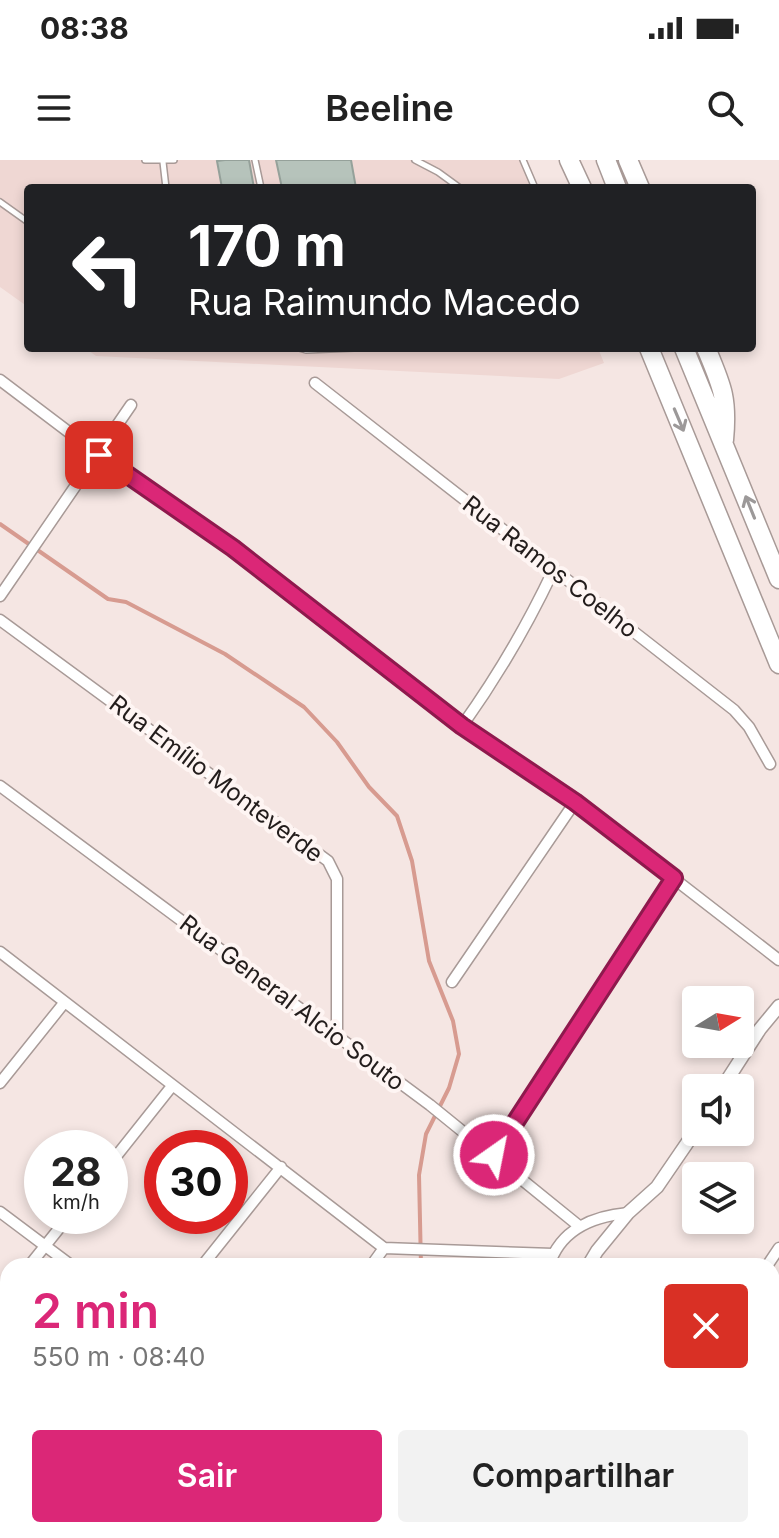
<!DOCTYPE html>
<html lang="pt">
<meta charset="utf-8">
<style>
:root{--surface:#fff;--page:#f2f2f2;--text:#222;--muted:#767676;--accent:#db2777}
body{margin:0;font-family:Inter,sans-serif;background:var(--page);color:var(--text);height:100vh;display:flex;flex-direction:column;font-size:30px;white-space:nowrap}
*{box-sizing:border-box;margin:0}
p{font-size:26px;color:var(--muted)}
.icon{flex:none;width:44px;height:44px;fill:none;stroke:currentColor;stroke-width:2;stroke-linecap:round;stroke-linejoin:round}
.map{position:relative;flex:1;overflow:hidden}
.sheet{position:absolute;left:0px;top:1098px;width:780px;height:280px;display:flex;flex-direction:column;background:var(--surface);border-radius:24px 24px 0 0;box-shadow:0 4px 12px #0003}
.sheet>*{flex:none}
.banner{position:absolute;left:24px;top:24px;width:732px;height:168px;border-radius:8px;box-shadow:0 4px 12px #0003;background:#202124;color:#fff;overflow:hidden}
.needle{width:52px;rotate:79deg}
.tools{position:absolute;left:682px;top:826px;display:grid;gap:16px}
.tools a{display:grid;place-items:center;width:72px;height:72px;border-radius:8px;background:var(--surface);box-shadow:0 4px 12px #0003;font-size:40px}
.speed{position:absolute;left:24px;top:970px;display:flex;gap:16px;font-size:40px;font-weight:700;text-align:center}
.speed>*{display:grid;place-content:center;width:104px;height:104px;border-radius:50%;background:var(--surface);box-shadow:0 4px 12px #0003;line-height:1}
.speed small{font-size:20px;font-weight:400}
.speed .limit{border:12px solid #d22;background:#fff;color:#111}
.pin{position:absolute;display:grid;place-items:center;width:68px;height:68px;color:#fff;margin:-34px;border-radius:16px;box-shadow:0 4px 12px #0006}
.me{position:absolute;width:88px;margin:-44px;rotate:33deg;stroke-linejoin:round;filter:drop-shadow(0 0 6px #0008)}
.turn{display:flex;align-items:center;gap:28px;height:168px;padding:0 32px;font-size:36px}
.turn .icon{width:104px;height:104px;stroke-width:2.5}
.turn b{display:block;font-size:56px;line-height:68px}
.round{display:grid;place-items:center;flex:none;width:84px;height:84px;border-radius:8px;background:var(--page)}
.head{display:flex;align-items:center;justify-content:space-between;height:136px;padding:0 32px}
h1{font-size:48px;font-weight:600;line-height:60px;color:var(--accent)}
.primary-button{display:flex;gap:16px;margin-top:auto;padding:16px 32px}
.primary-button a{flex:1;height:92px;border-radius:8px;background:var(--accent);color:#fff;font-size:32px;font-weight:600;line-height:92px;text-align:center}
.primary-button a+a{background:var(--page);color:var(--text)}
.status{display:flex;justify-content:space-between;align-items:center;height:56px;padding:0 40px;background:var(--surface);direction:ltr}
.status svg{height:22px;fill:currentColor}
header{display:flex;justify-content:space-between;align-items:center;height:104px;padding:0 32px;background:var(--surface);font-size:36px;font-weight:600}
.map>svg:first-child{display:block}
.built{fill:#efd7d3}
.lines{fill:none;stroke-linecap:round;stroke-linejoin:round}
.stream{stroke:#d79b90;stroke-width:4}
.building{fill:#b6c3bb;stroke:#95a19a;stroke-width:2}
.service-casing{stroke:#a89a97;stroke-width:8}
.minor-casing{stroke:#a89a97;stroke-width:13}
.tertiary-casing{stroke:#a89a97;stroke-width:15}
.motorway-casing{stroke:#a89a97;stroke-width:21}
.service{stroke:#fff;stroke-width:5}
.minor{stroke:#fff;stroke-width:10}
.tertiary{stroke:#fff;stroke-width:12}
.motorway{stroke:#fff;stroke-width:18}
.oneway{stroke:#9c9999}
.route-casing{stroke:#8e194d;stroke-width:20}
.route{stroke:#db2777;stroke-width:14}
.labels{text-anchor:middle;stroke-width:8;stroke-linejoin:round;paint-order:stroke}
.street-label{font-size:24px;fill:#231d1c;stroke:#fef5f3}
</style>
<div class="status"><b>08:38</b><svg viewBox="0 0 49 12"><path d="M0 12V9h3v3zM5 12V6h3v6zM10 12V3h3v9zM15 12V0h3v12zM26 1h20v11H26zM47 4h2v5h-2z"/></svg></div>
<header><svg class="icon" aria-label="menu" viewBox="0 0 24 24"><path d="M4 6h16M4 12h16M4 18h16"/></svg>Beeline<svg class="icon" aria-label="search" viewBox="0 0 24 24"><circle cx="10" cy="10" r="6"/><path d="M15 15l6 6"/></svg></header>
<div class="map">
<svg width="779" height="1378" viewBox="0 0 779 1378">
<rect width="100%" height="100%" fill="#f5e6e3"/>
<path class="built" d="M0,0H520L531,28H28V147L0,127Z
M85,188H598L604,203L559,219L96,196Z"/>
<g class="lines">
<path class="stream" d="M0,364L108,439L126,442L225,494L304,547L337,582L369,627L397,656L412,701L429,801L453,861L459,894L449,928L426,974L419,1015L421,1106
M684,1370L698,1378"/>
</g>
<path class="building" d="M225,0H249L254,28H222L217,1Z
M276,0H351L356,28H282Z"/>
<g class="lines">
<g class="service-casing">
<path id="service" d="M145,0H174
M255,0L261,28
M415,0L438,12L460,28
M523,0L535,28
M163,2L166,28
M0,42L28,62
M299,188L306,190L354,188"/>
</g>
<g class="minor-casing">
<path id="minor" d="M0,220L99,295L233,388L462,566L575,642L779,800
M315,223L734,550L749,567L770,604
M0,436L131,245
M0,460L328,701L337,719V877
M462,566C497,517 527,466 553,411
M0,626L430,945L579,1066
M0,792L384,1088L553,1094
M452,822L575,642
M0,923L64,843
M494,995L674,718
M110,1004L172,926
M0,1052L72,1106
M29,1106L69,1056
M202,1106L281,1007
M371,1106L384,1088
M549,1106C560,1069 594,1056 628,1053
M767,1106L779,1088
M0,1141L8,1131
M772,1234L779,1241
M0,1363L8,1353
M187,1370L197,1378
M403,1370L414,1378
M728,1370L741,1378
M164,1378L170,1370"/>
</g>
<g class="tertiary-casing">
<path id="tertiary" d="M722,928L760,869L779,846
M588,1106L597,1091L628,1053L657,1027L696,970
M578,1378L581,1370"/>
</g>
<g class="motorway-casing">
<path id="motorway" d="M569,0L582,28
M606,0L617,28
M628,0L640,28
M649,188L779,504
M684,188L779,419
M706,188C722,226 728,238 724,280"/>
</g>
<use href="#service" class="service"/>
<use href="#minor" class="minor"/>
<use href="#tertiary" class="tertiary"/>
<use href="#motorway" class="motorway"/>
</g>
<defs><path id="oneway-shaft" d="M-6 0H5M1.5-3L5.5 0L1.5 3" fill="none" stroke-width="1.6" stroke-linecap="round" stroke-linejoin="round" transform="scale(2)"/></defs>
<g class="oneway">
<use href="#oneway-shaft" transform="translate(679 260) rotate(67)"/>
<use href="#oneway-shaft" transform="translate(750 347) rotate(-112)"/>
</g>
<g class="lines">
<g class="route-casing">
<path id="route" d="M99,295L233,388L462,566L575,642L674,718L494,995"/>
</g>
<use href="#route" class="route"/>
</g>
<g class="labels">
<g class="street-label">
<text transform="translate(550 407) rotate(38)" y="8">Rua Ramos Coelho</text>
<text transform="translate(216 619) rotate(37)" y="8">Rua Emílio Monteverde</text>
<text transform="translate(292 843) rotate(37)" y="8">Rua General Alcio Souto</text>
</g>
</g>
</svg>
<div class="tools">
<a><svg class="needle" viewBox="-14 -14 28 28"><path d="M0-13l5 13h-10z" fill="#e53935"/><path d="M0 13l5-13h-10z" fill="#767676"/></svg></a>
<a><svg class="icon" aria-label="sound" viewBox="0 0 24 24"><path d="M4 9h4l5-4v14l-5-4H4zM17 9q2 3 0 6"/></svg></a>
<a><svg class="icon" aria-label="layers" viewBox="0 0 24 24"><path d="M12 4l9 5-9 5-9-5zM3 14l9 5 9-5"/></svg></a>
</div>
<div class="speed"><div>28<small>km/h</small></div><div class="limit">30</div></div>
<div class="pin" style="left:99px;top:295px;background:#d93025"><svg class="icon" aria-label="arrive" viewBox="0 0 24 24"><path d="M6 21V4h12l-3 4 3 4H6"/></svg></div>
<svg class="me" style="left:494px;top:995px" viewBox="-20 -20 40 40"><circle r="17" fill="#db2777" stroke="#fff" stroke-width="3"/><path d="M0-11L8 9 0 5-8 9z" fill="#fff"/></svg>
<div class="banner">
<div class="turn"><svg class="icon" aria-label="left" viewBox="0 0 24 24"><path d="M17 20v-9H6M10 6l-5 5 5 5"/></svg><div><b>170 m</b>Rua Raimundo Macedo</div></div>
</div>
<section class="sheet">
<div class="head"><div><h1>2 min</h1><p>550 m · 08:40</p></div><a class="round" style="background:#d93025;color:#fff"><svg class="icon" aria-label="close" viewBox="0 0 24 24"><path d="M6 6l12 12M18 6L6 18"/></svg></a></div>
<div class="primary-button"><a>Sair</a><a>Compartilhar</a></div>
</section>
</div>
